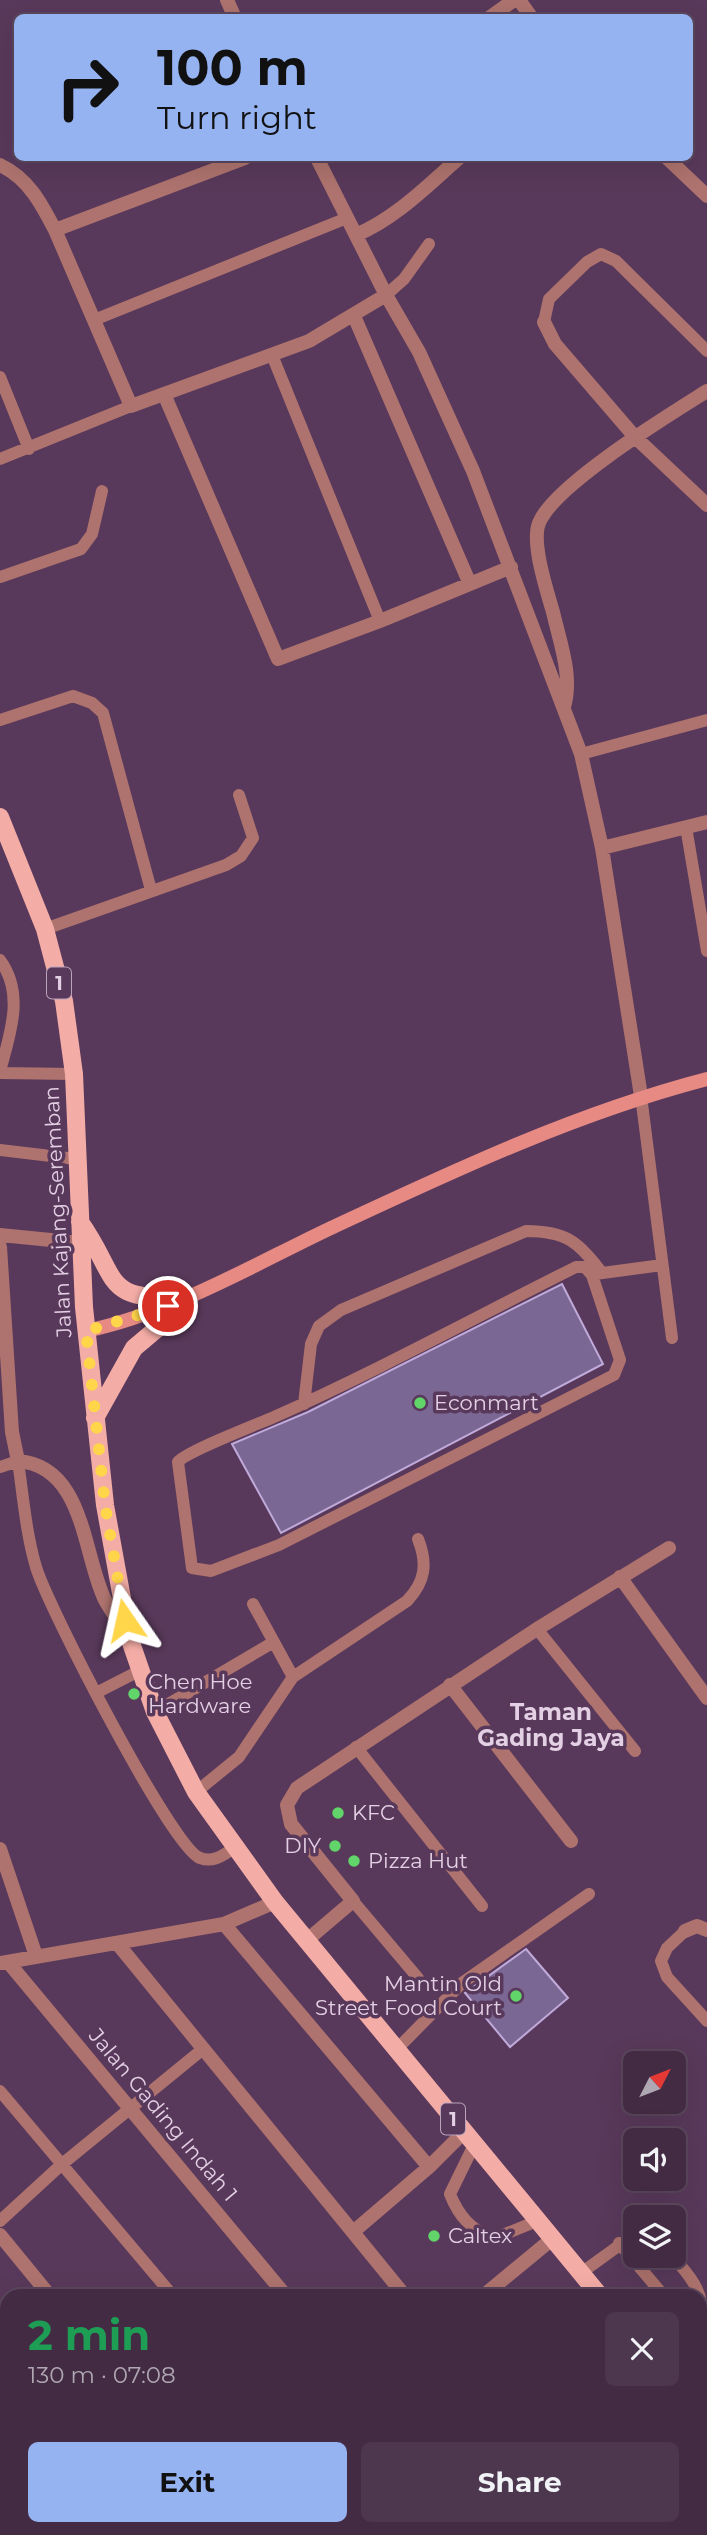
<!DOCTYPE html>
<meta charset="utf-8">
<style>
:root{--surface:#432b44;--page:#4d374f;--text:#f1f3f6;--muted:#afa7b2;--line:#5b475d;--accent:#95b2f1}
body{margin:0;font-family:Montserrat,sans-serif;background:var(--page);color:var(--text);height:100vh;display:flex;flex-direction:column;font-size:26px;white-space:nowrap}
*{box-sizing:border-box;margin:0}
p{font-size:23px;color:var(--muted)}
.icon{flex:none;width:38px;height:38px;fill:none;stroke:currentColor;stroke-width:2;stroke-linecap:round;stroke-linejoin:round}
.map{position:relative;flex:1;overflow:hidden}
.sheet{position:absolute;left:0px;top:2289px;width:707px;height:247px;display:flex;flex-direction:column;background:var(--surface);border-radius:21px 21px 0 0;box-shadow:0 7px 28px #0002,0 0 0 2px var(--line)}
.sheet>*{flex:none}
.banner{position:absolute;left:14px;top:14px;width:679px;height:147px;border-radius:10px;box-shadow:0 7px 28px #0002,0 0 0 2px var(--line);background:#95b2f1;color:#111;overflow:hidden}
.needle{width:46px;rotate:48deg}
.buttons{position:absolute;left:623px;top:2051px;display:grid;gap:14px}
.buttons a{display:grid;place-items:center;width:63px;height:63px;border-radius:10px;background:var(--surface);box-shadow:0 7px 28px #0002,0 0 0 2px var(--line);font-size:35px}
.pin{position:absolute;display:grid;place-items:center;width:60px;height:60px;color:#fff;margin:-30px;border:4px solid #fff;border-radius:50%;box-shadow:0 2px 7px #0007}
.me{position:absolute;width:77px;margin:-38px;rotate:349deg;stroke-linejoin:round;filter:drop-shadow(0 0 5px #0008)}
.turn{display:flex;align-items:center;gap:24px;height:147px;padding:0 28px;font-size:32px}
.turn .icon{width:91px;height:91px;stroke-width:2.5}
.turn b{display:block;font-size:49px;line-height:60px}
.round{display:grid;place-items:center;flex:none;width:74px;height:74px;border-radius:10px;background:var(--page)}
.overview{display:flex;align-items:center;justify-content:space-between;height:119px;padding:0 28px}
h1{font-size:42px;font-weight:700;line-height:52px;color:#1e9e55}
.primary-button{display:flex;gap:14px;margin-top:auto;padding:14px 28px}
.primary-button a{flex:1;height:80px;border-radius:10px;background:var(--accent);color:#111;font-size:28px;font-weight:700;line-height:80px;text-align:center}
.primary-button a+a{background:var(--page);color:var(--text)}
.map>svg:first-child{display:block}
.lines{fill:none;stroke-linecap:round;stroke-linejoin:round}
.river{stroke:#041a7e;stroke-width:37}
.building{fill:#7b6793;stroke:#bfaada;stroke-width:2}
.lane{stroke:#ae736e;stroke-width:12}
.street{stroke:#ae736e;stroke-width:14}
.secondary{stroke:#e68a83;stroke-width:14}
.primary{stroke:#f4ada6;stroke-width:18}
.route{stroke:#ffd54a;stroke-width:12;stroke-dasharray:0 21.6}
.poi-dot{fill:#61d46a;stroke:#59395b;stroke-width:2.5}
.labels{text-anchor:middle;stroke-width:7;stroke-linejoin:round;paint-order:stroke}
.shield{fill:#59395b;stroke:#baa3bb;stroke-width:2}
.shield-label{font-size:19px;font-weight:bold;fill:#e4d0e4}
.street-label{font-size:21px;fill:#e4d0e4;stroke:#59395b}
.poi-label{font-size:21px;fill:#e4d0e4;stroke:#59395b;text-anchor:start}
.neighbourhood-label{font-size:23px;font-weight:bold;fill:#e4d0e4;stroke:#59395b}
</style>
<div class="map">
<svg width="707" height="2535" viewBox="0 0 707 2535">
<rect width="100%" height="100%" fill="#59395b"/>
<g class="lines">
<path class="river" d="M0,2505L7,2514"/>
</g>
<path class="building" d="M562,1284L603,1364L281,1533L232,1444L308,1412Z
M526,1949L568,1998L510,2047L465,1993Z"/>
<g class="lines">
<path class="lane" d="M386,295L404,279L429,244
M94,320L347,218
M544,322L549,299L587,262L601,254L616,261L707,351
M272,355L380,621
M0,377L29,449
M0,459L131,406
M0,577L81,549L92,534L102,491
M0,720L73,696L92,703L103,713L151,890
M581,754L707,720
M686,827L707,951
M45,929L226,865L241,856L253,838L239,795
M0,960C25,994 10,1034 0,1071
M0,1073L74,1074
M641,1096L672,1338
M0,1150L76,1159
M576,1267H585L592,1275L620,1360L614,1375L279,1545L211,1571L192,1568L178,1462C185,1452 258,1424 274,1417C377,1371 476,1317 576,1267Z
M595,1274L662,1265
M304,1404L311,1344L319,1326L341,1310L526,1231C566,1231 579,1242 602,1273
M0,1467L18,1461C23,1496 26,1533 36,1567C47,1605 172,1848 200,1858C214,1863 223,1855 234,1848
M253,1604L293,1677
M537,1629L635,1751
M96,1693L139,1671
M155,1712L272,1643
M356,1747L482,1906
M196,1792L239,1757L293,1677L407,1601C425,1582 428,1564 418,1539
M353,1901L418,1978
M685,1931L667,1948L661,1961L667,1977L707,2021
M396,2050L462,1983L589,1894
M0,2091L173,2296
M474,2145L450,2194C459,2217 471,2229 493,2239L537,2221
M0,2221L61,2165L203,2049
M619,2243L664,2296
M672,2256C686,2271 707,2294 700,2317
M581,2273L635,2234"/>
<path class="street" d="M227,0L235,18
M519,0L532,18
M489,18L514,0
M317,158L386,295L419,352L473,471L581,754L602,848L641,1096
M667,158L707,196
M0,165C28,178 41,203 55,230L245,158
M55,230L131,406L309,341L386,295
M356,235C396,218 427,186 459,158
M354,316L470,584
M544,322L555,344L635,437L707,505
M164,394L278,659L380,621L511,567
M564,707C573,676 560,643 553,612C547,591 531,543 539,523C554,485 669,415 707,391
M602,848L707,822
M0,1235L81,1243
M0,1247L12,1432L18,1461C85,1466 83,1556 105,1600C111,1611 119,1622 126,1633
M620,1577L707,1698
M450,1685L571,1841
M0,1849L36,1956
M224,1924L429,2167L353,2232
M685,1931L697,1926L707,1930
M306,1941L353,1901L291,1824L287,1805L297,1788L537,1629L669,1548
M117,1943L405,2296
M8,1962L286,2296
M1,1963L224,1924L275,1902
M429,2167L464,2132
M0,2235L50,2296
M483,2296L552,2239
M218,2529L221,2535
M596,2529L601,2535
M498,2535L509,2529"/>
<path class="secondary" d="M86,1331C174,1312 251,1266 331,1228C453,1171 576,1113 707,1079"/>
<path class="primary" d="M0,817L45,929L64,1001L74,1074L84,1307L105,1505L129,1637L155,1712L196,1792L275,1902L600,2296
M80,1222C122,1282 99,1300 188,1298
M95,1418L134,1348L172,1316L188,1298
M700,2406L707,2415
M700,2439L707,2447"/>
</g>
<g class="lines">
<path class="route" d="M125,1620L105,1505L86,1331L168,1306"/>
</g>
<g class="poi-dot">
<circle cx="420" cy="1403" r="7"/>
<circle cx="134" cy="1694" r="7"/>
<circle cx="338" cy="1813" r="7"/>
<circle cx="335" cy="1846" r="7"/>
<circle cx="354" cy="1861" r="7"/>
<circle cx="516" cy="1996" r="7"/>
<circle cx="434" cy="2236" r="7"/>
</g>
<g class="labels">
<g class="shield">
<rect x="47" y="967.5" width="24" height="31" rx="5"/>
<rect x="441" y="2103.5" width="24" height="31" rx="5"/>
</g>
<g class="shield-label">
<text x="59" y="990">1</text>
<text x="453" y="2126">1</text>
</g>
<g class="street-label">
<text transform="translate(58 1212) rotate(-93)" y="7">Jalan Kajang-Seremban</text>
<text transform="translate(163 2115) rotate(50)" y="7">Jalan Gading Indah 1</text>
</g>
<g class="poi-label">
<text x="434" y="1410">Econmart</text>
<text x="148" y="1689">Chen Hoe<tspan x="148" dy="24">Hardware</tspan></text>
<text x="352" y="1820">KFC</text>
<text x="321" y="1853" text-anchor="end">DIY</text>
<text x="368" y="1868">Pizza Hut</text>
<text x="502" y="1991" text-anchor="end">Mantin Old<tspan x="502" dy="24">Street Food Court</tspan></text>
<text x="448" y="2243">Caltex</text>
</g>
<g class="neighbourhood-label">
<text x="551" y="1720">Taman<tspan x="551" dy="26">Gading Jaya</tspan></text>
</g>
</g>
</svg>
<div class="buttons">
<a><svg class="needle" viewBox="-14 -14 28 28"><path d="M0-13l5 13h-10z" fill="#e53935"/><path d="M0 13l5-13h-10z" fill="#afa7b2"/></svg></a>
<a><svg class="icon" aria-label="sound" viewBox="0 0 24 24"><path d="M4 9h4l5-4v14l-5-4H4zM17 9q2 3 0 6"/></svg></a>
<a><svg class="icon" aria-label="layers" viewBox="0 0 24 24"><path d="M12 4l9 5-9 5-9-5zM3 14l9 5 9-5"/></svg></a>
</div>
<div class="pin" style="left:168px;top:1306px;background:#d93025"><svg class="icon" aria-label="arrive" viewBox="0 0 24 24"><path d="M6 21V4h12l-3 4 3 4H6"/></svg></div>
<svg class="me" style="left:125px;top:1620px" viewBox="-20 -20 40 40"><path d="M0-17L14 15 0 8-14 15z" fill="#ffd54a" stroke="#fff" stroke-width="4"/></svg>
<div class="banner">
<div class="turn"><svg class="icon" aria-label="right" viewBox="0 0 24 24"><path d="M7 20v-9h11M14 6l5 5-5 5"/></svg><div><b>100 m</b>Turn right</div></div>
</div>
<section class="sheet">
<div class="overview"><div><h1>2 min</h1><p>130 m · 07:08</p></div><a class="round"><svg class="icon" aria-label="close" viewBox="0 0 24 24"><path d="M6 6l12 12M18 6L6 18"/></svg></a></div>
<div class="primary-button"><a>Exit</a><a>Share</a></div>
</section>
</div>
